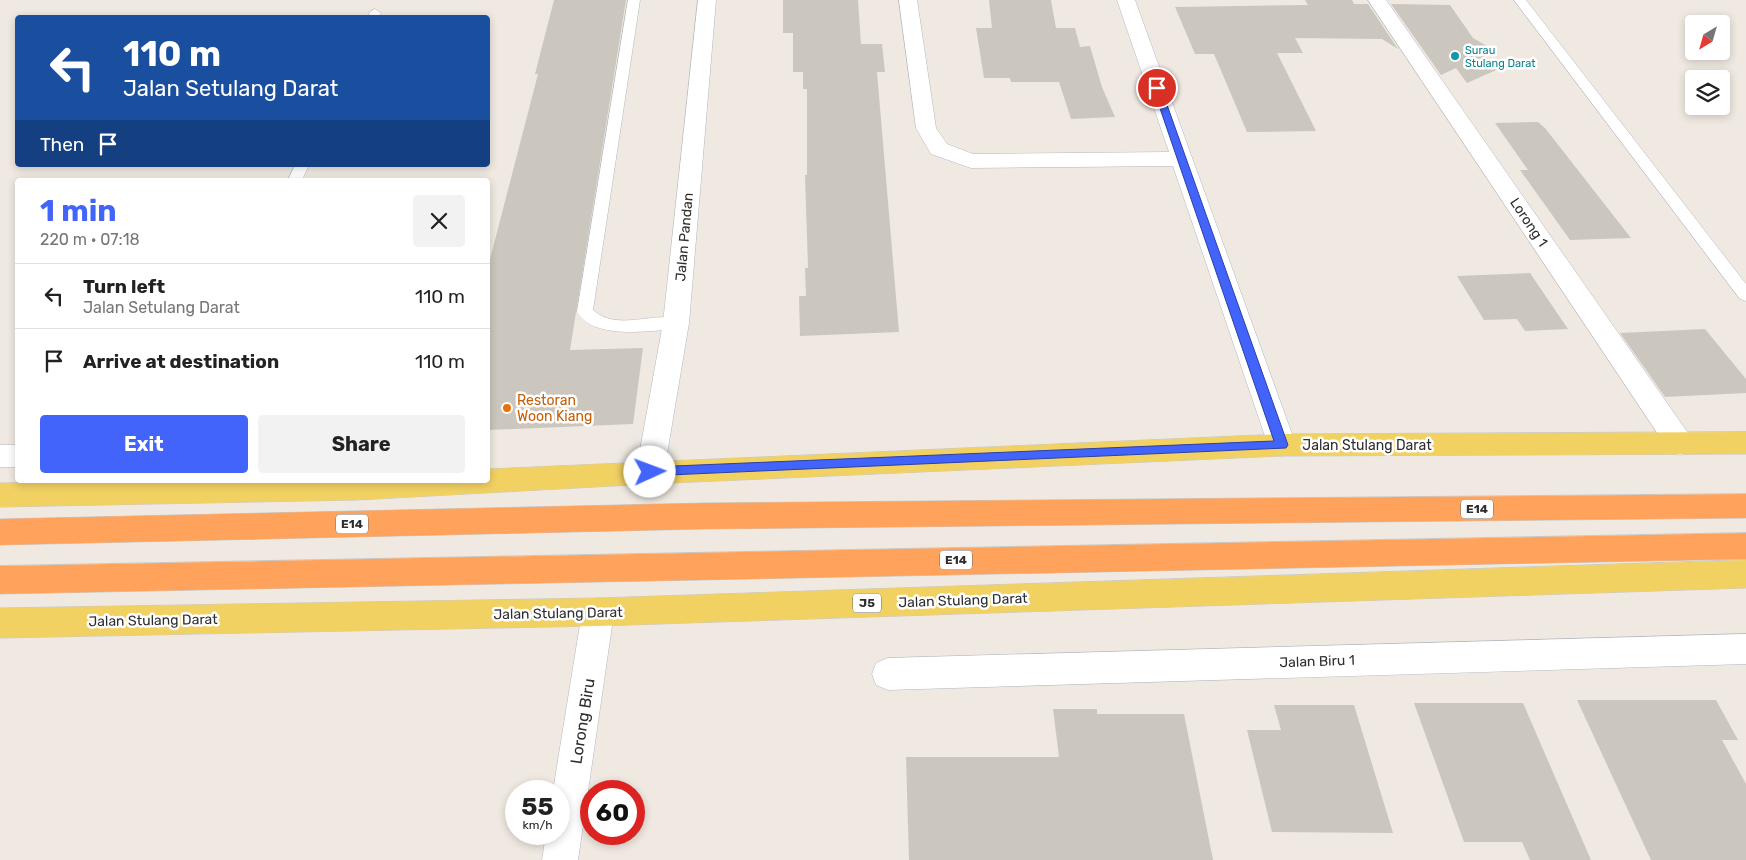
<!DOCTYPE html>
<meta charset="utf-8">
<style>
:root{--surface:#fff;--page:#f2f2f2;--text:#222;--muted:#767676;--line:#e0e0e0;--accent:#4264fb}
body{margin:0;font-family:Rubik,sans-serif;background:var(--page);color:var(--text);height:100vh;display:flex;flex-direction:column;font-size:19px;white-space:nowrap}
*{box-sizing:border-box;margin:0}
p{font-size:16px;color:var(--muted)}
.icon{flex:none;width:28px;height:28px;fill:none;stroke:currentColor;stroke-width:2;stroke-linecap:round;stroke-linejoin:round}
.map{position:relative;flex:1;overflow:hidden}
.panel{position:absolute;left:15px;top:178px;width:475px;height:305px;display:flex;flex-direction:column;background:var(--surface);border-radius:5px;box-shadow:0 2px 8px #0003}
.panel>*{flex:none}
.hud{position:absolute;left:15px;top:15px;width:475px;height:152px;border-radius:5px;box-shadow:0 2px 8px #0003;background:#1a4fa0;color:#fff;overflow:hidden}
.needle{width:32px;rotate:217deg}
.tools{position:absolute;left:1685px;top:15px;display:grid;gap:10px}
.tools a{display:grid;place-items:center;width:45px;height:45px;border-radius:5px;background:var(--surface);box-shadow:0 2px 8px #0003;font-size:25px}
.speed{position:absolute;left:505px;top:780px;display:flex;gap:10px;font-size:25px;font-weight:700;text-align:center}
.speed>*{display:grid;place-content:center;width:65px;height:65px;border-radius:50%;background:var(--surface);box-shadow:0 2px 8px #0003;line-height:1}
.speed small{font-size:12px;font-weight:400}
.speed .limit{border:8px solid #d22;background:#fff;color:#111}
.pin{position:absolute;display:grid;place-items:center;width:42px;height:42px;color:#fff;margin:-21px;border:2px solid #fff;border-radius:50%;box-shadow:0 1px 5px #0007}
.me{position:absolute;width:55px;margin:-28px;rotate:88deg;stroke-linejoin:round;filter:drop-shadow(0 0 4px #0008)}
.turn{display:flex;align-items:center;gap:18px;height:105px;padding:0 25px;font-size:22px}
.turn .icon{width:65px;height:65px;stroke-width:2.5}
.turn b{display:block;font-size:35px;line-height:42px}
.then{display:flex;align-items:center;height:48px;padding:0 25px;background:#0003;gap:10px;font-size:19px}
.round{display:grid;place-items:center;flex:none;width:52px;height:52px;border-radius:5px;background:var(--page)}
.summary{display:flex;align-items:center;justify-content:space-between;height:85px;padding:0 25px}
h1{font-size:30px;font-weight:700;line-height:38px;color:var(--accent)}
.cta{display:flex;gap:10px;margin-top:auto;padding:10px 25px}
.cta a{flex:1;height:58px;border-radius:5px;background:var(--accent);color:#fff;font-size:20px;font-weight:700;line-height:58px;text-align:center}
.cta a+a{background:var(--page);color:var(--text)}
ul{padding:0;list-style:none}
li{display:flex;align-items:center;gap:15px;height:65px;padding:0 25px;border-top:1px solid var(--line)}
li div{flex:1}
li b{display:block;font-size:19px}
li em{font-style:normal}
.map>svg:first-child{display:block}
.building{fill:#cbc7bf}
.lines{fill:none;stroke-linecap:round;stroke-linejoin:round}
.lane-casing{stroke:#b4b7c1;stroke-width:1}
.street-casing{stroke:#b4b7c1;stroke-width:1}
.primary-casing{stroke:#c9c9c9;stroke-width:1}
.highway-casing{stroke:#c9c9c9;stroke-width:1}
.lane{fill:#fff;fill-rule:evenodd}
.street{fill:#fff;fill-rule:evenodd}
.primary{fill:#f2d163;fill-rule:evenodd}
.highway{fill:#ffa35c;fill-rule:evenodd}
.route{fill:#4264fb;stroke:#2b41a3}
.culture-dot{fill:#0f9aa8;stroke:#fff;stroke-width:2}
.food-dot{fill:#e8710a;stroke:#fff;stroke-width:2}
.labels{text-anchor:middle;stroke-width:5;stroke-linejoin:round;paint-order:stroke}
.far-culture-label{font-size:11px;fill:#0d838f;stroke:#fff;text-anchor:start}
.shield{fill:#fff;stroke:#6d6d6d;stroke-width:1}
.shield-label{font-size:12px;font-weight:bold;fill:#2e2e2e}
.street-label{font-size:14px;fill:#2e2e2e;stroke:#fff}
.food-label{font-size:14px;fill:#c56008;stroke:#fff;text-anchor:start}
.near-street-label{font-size:16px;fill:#2e2e2e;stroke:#fff}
</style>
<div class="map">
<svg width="1746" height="860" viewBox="0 0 1746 860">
<rect width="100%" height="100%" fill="#efe9e1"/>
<path class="building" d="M554,0H626L570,350L643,348L633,424L488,430V267L538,74H535Z
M783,0H858L861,44H882L885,72H877L899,332L800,336L799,296H806L805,268H808L805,175H807V89H803V72H793V33H783Z
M989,0H1051L1056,28H1075L1080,47L1090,46L1102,87L1115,117L1071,119L1059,82H1011L1010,78H984L976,28H992Z
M1305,0H1352L1354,4H1368L1398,49L1382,39L1295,38L1303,53H1277L1316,131L1247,132L1214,54H1195L1175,7L1308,5Z
M1391,4L1450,5L1473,38L1496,51L1483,56L1503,67L1467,83L1456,68L1441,75Z
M1538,122L1545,128L1631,238L1570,240L1520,170H1528L1495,123Z
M1530,273L1568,329L1525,331L1517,319L1484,320L1457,276Z
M1705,329L1746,379V393L1665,397L1620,333Z
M1577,700H1716L1738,740H1722L1746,784V860H1651Z
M1414,703H1523L1591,860H1530L1522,842H1464Z
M1274,705H1354L1393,833L1272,832L1247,730H1281Z
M1053,709H1097V714H1184L1213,860H909L906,757H1059Z"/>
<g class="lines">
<g class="lane-casing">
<path id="lane" d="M628,0H640L593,310C617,332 655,311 682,319L684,323L682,327L676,329C649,331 593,340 577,312Z
M1514,0H1526L1746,284V301L1740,299Z
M375,9L381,13L379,18H367L371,11Z
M295,165H309L302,180H288Z"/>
</g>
<g class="street-casing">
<path id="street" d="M698,0H716L689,323L664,472L660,480L650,484L640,480L636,472L663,323Z
M899,0H917L936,128L947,144L973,154L1169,152L1117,0H1135L1296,445L1292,453L1282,456L1272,453L1268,445L1173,166L971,168L931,154L916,128Z
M1368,0H1386L1690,436L1694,444L1690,452L1680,455L1670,452Z
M0,445H18V467H0Z
M598,598L609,602L614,612L578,860H542L546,834H559V791H553L582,612L587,602Z
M1746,634V664L888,690L876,685L872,674L876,663L888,658Z"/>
</g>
<g class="primary-casing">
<path id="primary" d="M1746,432V454L1282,456L650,484L357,500L0,507V483L148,480H488V469L1282,434Z
M1746,560V588L598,626L0,638V608L598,598Z"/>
</g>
<g class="highway-casing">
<path id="highway" d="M1746,494V518L705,529L0,545V519L705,503Z
M1746,533V559L0,594V566Z"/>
</g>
<use href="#lane" class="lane"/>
<use href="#street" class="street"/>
<use href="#primary" class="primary"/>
<use href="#highway" class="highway"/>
</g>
<path class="route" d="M1157,86L1161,88L1288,445L1286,448L646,476V469L650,467L1274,441L1153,88Z"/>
<circle class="culture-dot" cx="1455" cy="56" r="5"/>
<circle class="food-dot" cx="507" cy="408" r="5"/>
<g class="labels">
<g class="far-culture-label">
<text x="1465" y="54">Surau<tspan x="1465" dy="13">Stulang Darat</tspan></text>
</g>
<g class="shield">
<rect x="1461" y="499.5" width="32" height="19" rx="4"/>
<rect x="336" y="514.5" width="32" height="19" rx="4"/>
<rect x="940" y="550.5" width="32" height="19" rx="4"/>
<rect x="853" y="593.5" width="28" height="19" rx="4"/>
</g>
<g class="shield-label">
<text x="1477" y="513">E14</text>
<text x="352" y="528">E14</text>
<text x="956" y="564">E14</text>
<text x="867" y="607">J5</text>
</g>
<g class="street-label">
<text transform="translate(1529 222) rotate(56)" y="5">Lorong 1</text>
<text transform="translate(684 237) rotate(-85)" y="5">Jalan Pandan</text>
<text x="1367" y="450">Jalan Stulang Darat</text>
<text transform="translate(963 600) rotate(-2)" y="5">Jalan Stulang Darat</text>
<text transform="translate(558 613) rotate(-1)" y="5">Jalan Stulang Darat</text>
<text transform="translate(153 620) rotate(-1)" y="5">Jalan Stulang Darat</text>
<text transform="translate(1317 661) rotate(-2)" y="5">Jalan Biru 1</text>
</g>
<g class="food-label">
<text x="517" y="405">Restoran<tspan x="517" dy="16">Woon Kiang</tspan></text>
</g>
<g class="near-street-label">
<text transform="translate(582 721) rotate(-81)" y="6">Lorong Biru</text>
</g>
</g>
</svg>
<div class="tools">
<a><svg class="needle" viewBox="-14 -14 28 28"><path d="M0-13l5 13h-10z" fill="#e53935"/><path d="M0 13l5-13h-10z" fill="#767676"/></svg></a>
<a><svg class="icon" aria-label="layers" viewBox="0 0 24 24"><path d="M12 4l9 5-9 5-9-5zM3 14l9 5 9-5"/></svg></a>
</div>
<div class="speed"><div>55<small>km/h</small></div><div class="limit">60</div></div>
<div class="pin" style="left:1157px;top:88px;background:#d93025"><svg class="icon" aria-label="arrive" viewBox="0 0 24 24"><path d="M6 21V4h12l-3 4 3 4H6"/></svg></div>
<svg class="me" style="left:650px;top:472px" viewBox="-20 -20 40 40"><circle r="19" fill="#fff"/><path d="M0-13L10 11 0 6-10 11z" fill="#4264fb"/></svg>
<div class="hud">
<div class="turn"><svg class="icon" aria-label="left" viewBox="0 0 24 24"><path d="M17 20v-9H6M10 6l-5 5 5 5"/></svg><div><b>110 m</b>Jalan Setulang Darat</div></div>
<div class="then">Then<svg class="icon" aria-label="arrive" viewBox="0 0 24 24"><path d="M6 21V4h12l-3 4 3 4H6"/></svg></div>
</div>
<section class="panel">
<div class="summary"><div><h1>1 min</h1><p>220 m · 07:18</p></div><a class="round"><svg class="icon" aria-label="close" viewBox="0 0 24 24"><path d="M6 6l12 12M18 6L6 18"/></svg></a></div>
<ul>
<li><svg class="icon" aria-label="left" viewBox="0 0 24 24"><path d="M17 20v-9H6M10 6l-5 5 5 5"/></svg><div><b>Turn left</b><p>Jalan Setulang Darat</p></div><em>110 m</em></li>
<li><svg class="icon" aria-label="arrive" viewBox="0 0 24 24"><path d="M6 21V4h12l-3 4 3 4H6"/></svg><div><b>Arrive at destination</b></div><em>110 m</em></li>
</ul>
<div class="cta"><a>Exit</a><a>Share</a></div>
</section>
</div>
